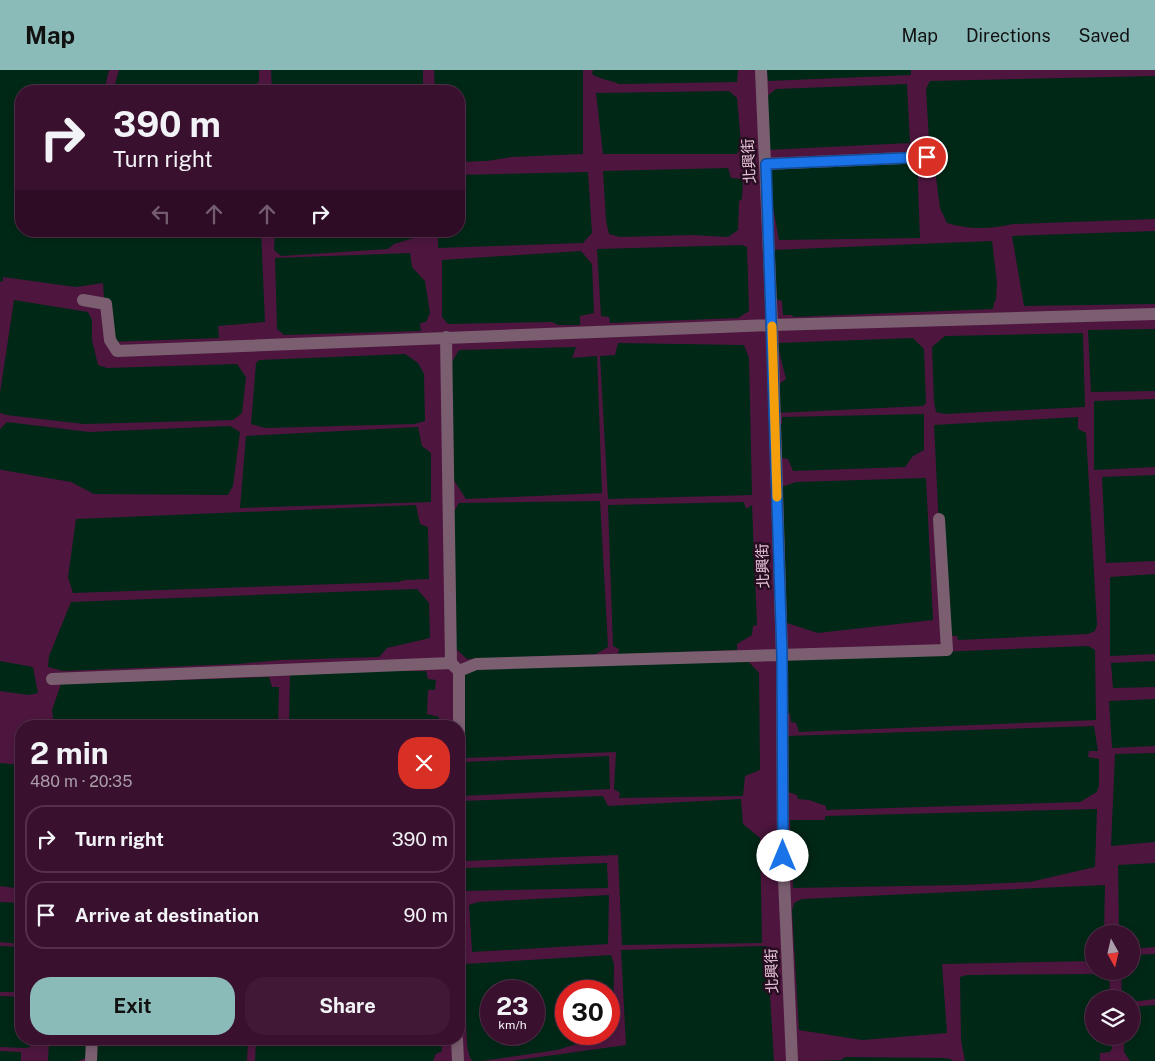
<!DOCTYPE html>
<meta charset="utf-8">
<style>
:root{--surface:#3a102f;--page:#411937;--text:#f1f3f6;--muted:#ab9daa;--line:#54304b;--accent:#8bbbb9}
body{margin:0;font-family:"Public Sans","Noto Sans TC",sans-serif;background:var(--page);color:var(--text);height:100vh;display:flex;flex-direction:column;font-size:19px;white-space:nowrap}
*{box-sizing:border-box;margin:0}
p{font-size:16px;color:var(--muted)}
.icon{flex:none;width:28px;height:28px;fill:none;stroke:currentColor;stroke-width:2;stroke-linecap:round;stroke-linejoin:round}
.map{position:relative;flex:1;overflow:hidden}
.drawer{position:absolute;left:15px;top:650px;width:450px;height:325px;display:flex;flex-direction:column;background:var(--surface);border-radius:20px;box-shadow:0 2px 8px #0003,0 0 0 1px var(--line)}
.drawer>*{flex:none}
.banner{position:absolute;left:15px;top:15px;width:450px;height:152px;border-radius:20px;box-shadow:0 2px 8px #0003,0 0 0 1px var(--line);background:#3a102f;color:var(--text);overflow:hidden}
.needle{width:32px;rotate:172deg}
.controls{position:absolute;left:1085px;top:855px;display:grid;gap:10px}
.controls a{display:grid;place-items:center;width:55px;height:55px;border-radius:50%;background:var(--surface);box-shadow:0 2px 8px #0003,0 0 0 1px var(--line);font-size:25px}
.speed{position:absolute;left:480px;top:910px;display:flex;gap:10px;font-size:25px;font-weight:700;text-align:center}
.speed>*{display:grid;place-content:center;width:65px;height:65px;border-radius:50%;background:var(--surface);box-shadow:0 2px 8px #0003,0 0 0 1px var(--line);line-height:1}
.speed small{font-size:12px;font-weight:400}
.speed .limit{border:8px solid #d22;background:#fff;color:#111}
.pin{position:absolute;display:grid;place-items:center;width:42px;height:42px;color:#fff;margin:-21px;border:2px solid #fff;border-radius:50%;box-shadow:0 1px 5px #0007}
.me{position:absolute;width:55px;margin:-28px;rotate:0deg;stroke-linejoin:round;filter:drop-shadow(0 0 4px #0008)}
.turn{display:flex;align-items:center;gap:18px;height:105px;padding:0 15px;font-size:22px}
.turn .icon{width:65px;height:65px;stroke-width:2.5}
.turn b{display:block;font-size:35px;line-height:42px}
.lanes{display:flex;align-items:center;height:48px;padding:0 15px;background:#0003;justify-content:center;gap:25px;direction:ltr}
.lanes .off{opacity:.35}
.round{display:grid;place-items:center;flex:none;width:52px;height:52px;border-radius:20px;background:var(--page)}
.overview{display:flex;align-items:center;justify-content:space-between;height:85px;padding:0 15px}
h1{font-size:30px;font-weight:700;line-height:38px}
.primary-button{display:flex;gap:10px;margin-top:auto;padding:10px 15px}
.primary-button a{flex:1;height:58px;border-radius:20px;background:var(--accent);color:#111;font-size:20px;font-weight:700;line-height:58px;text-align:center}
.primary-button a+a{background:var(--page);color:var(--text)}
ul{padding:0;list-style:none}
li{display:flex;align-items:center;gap:15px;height:68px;margin:0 10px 8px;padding:0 5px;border:2px solid var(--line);border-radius:20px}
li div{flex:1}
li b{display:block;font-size:19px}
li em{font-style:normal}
header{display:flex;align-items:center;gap:30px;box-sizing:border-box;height:70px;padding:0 25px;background:var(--accent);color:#111}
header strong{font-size:24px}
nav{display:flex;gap:28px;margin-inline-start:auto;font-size:18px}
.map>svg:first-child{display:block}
.water{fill:#002817;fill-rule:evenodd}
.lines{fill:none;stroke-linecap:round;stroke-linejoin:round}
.minor{stroke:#7b5f71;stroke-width:12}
.route-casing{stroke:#114b97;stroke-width:12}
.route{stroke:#1a73e8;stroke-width:9}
.slow{stroke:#f59e0b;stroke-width:9}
.labels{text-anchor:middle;stroke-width:5;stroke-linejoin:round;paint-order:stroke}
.street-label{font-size:15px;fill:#e9c6dc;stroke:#260d1f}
</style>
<header>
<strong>Map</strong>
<nav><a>Map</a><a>Directions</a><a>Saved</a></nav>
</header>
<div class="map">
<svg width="1155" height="991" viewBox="0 0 1155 991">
<rect width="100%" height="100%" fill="#4e163f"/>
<path class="water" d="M0,0H109L104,21H21V161H261L265,252L218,256L219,268L107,272L103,213L76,217L3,207V212L0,211Z
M119,0H259V11L252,20L237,21H113Z
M271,0H423V21H272Z
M434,0H583V84L511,87L487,91L459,92V21H435Z
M593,0H738L737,12L619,14C611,10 598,9 592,4Z
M763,0H911V5L768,11L767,2Z
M1155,6V149L1013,154C990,159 969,160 947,153L940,138L935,100L943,72L934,76L929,70L926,19L930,11Z
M907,14L910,73L766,80L765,28L776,19Z
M729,21L737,28L741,73L737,84H603L596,23Z
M917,92L920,168L779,170L766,99Z
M728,98L731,108L743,109L742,129L739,131L738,160L728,167L692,165L620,167L609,164L606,150L603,101Z
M588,102L592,163L583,173L438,178V161H459V105Z
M275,161H418L417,167L394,174L388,179L281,186L274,180Z
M1155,161V234L1024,236L1012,166Z
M992,171L997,212L996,230L994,233L993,239L793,247L792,245H783L782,231L776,229L772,180Z
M742,175L747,177L749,241L738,248L610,253L609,247L601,246L597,179Z
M581,181L592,194L594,243L580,246V255H558L552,252L448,254L442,247V190Z
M410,183L412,197L425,211L430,243L426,252L420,253L421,261L284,265L277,259L275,188Z
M14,230L88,242L92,250V270L98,295L107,298L237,294L246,307L242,343L233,350L84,354L6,345L0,343V323Z
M1155,259V321L1091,322L1088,260Z
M1083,263L1085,337L945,344L936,342L934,332L932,277L945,266Z
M913,268L924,279L926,333L923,336L776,343L775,317L786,309L777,273Z
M618,273L744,275L749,288L752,425L608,429L600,286L615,285Z
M576,277L572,288L597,286L602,423L466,429L450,404V295L459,280Z
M405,284L418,293L424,304L425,351L414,354L265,358L251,354L256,293L259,290Z
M1155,329V397L1094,400V331Z
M924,344V380L913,386L905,397L793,401L788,389L777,387V353L782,354V347Z
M1078,347V359L1086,363L1097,555L1095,561L1088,564L958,570L957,566H942L944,558L934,355Z
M7,352L89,362L230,356L240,362L233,416L228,425L94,424L71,412L2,400L0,399V359Z
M418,357L422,376L431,383V432L240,438L246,366Z
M1155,405V491L1106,493L1102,407Z
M926,408L933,550L818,563L784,552L781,417L796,412Z
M600,431L608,577L596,584L467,589L456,579L452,445L459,433Z
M744,432L746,439L752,435L757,555L753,556L752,565L737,574V580L618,584L619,579L613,576L608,435Z
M416,435L420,454L428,457L429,509L405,510L398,512L73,523L68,507L76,449Z
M1155,504V584L1110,586V507Z
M417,519L429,533L430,568L387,578L379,587L281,590L237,594L63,601L48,597L49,586L71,532Z
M1088,576L1095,580L1096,650L799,662L796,653L791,652L790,644L785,641L786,588Z
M746,589L759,603L760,700L745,706L743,726L619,728L620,723L614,719L616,682L463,688L461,608L473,599Z
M0,591L33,597L38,623L29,625L0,621Z
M1155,591V617L1113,618L1111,593Z
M290,601H426L428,609L436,610L435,620H428L427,644L439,647L438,656H289Z
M269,607L272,617H279L278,656H54L52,640L61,614Z
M1155,629V676L1112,678L1109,631Z
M1094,656L1098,681H1089L1088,687L1099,689V715L1097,722L1080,732L826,740V736L809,730L798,729L797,725L788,722L785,666Z
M1155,683V772L1111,776L1115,684Z
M609,686L610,719L460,726L463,692Z
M0,693L21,695V808L15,818L0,816Z
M603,726L608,736L741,729L743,754L760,768L762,873L622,875L618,785L464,791L461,731Z
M1097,739L1095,797L1030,812L961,815L793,818L790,750H825V746Z
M607,793L608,818L464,821L465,798Z
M1155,793V877L1131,879V864H1119L1118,795Z
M1105,815L1104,864H1094V891L942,894L947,963L862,970L799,960L792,841L794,833L802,829Z
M609,825L608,874L472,882L469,835L478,832Z
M0,832L21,833V874L0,872Z
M0,876L21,877V922H0Z
M767,876L774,991H511L626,975L621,880Z
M1155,884V929L1131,932V929H1122L1121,901H1131V885Z
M611,885L614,894L613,963L557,980L482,991H473L470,988L467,976L464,894ZM491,921H534V964H491ZM566,921H609V964H566Z
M1100,901H1109L1110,929H1094V966H1112V978L1110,982L1100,983V991H965L961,970L960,907L967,905L1095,904Z
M0,926L21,927V969H31L30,977L25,978L0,977Z
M1155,935V991H1130L1124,982V966H1131V937Z
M49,969H86V988L78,991H48Z
M94,969H248L247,991H95Z
M256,969H441L442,981L436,984L433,991H255Z
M0,981L21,982V991H0Z
M845,987L944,988L951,989L952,991H812L841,990Z"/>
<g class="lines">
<path class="minor" d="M761,0L772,255L782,586L783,786L792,991
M766,94L927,87
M83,230L106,234L110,270L117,281L772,255L1155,244
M446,267L451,593
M52,609L451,593L459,601L476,594L947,580L939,449
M459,662V601
M457,969L458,991
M91,991L92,969"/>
</g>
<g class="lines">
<g class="route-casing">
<path id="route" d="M783,786L782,586L766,94L927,87"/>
</g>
<use href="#route" class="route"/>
<path class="slow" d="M772,256L777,427"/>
</g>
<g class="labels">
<g class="street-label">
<text transform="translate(749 91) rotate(-93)" y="5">北興街</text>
<text transform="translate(763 496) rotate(-92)" y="5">北興街</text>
<text transform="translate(772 901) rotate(-92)" y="5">北興街</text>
</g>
</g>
</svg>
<div class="controls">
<a><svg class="needle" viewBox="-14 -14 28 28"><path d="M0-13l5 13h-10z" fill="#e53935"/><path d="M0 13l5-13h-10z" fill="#ab9daa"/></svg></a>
<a><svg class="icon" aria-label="layers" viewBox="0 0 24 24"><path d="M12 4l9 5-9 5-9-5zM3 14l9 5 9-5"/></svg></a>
</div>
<div class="speed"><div>23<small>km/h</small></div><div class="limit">30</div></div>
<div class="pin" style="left:927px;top:87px;background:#d93025"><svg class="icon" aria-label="arrive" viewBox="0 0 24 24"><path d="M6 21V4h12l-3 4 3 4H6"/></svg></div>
<svg class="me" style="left:783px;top:786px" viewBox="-20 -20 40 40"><circle r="19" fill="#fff"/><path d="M0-13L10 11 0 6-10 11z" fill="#1a73e8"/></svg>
<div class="banner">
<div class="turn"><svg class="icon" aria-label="right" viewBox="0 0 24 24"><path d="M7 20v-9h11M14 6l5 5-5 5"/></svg><div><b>390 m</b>Turn right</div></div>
<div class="lanes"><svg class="icon off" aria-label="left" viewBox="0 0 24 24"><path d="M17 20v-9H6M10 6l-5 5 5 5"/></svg><svg class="icon off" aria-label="ahead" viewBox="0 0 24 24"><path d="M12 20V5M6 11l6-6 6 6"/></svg><svg class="icon off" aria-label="ahead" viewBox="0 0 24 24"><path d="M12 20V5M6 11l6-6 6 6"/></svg><svg class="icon" aria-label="right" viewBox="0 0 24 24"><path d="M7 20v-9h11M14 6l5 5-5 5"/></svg></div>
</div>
<section class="drawer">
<div class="overview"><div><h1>2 min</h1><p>480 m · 20:35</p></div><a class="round" style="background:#d93025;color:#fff"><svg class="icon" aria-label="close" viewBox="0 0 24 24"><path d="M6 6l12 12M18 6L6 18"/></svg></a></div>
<ul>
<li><svg class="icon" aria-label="right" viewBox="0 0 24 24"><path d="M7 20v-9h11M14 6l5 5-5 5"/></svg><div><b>Turn right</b></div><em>390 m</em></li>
<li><svg class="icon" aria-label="arrive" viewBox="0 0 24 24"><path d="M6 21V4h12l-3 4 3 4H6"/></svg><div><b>Arrive at destination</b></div><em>90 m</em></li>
</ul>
<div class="primary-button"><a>Exit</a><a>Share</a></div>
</section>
</div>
